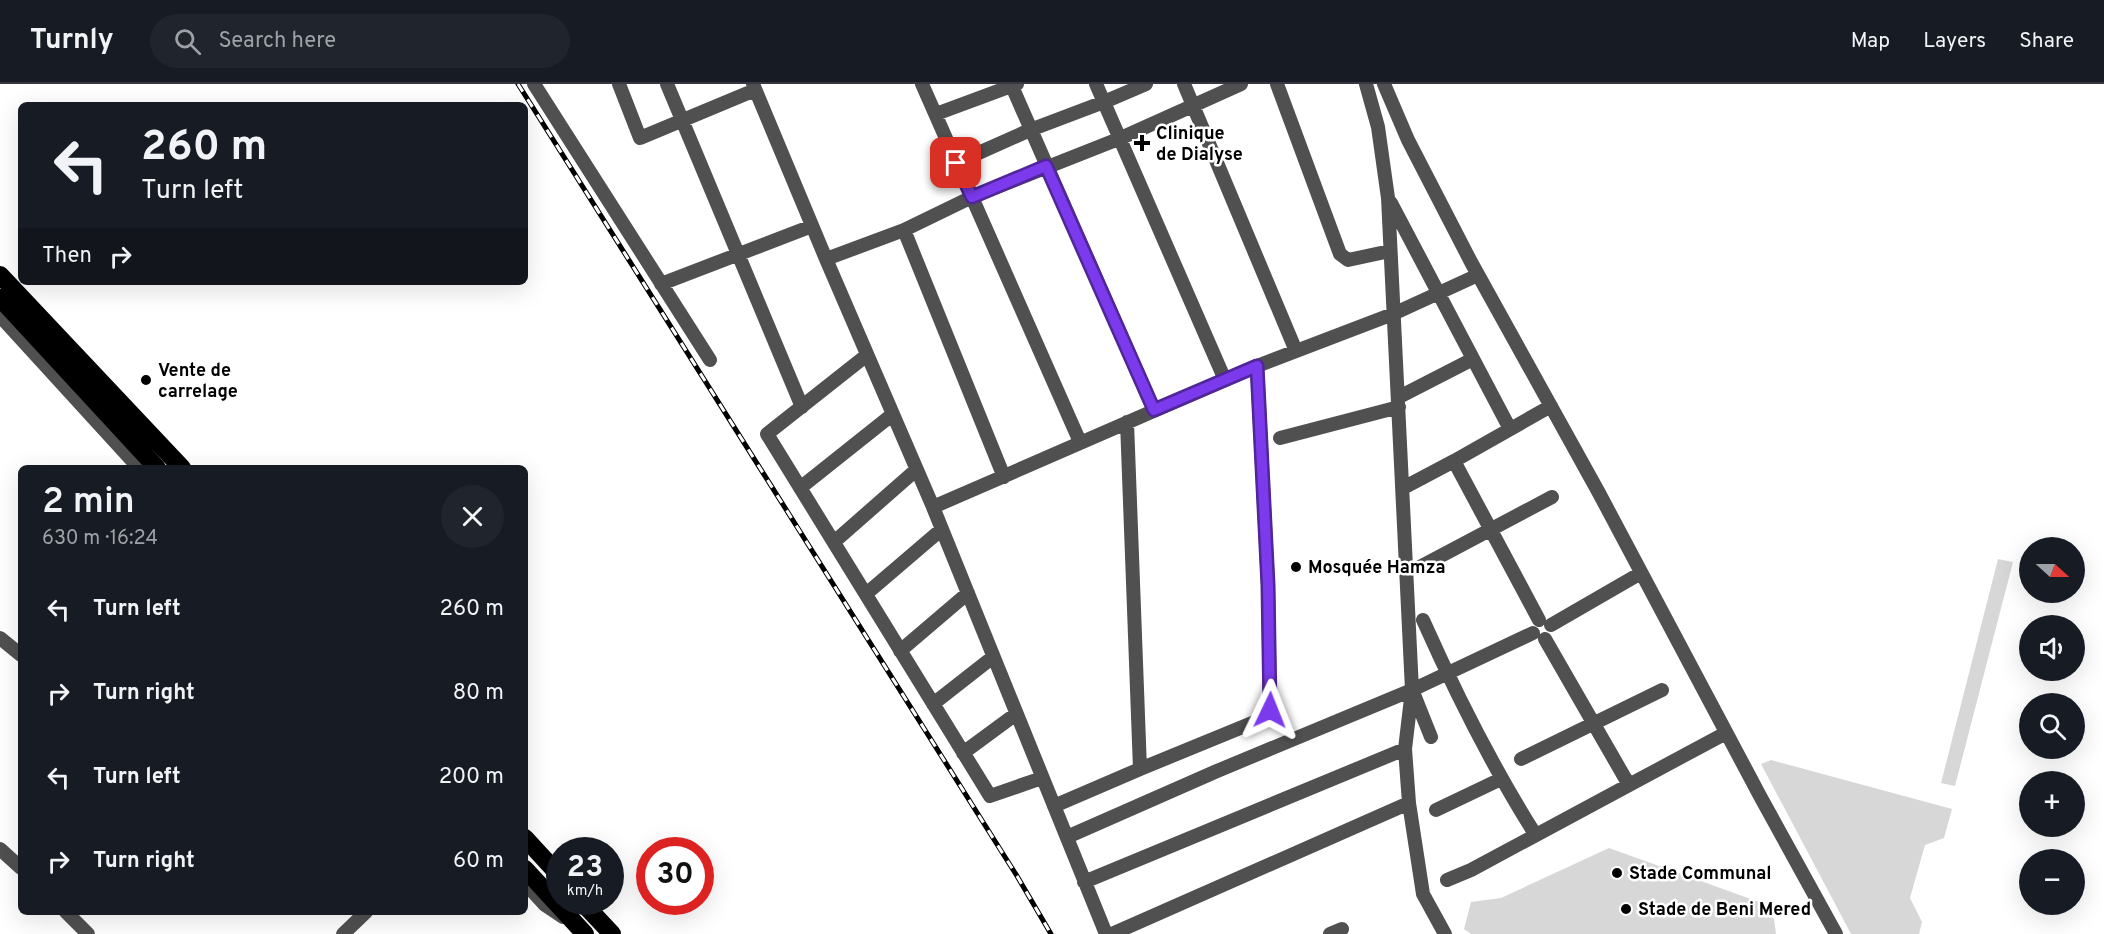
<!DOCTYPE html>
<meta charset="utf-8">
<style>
:root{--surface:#171b24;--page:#20242c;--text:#f1f3f6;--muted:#9ea1a6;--line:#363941}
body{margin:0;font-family:Overpass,sans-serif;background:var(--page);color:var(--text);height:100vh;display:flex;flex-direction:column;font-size:22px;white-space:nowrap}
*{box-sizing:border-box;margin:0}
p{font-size:20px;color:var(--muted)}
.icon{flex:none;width:33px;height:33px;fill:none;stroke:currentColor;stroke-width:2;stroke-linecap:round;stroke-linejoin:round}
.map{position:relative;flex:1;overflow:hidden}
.side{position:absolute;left:18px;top:381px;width:510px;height:450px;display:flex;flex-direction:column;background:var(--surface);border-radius:9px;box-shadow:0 6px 24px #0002}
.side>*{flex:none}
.top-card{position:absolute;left:18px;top:18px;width:510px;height:183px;border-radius:9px;box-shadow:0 6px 24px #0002;background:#171b24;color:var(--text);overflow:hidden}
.needle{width:39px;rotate:111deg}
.tools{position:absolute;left:2019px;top:453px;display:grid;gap:12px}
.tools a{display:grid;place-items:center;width:66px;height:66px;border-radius:50%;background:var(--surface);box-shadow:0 6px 24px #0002;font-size:30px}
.speed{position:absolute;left:546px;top:753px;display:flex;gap:12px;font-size:30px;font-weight:700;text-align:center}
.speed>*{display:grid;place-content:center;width:78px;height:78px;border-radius:50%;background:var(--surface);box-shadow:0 6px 24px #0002;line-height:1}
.speed small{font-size:15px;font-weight:400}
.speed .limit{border:9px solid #d22;background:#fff;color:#111}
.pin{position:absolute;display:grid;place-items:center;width:51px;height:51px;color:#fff;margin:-26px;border-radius:12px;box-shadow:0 3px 9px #0006}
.me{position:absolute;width:66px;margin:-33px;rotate:2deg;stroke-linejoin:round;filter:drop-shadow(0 0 4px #0008)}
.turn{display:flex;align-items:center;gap:21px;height:126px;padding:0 24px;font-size:27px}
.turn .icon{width:78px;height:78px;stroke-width:2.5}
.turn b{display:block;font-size:42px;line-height:51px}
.then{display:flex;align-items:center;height:57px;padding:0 24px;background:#0003;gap:12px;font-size:22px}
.round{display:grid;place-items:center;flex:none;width:63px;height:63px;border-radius:32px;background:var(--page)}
.headline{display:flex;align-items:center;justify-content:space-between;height:102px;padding:0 24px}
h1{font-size:36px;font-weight:600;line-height:45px}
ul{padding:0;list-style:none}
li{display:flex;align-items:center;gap:18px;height:84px;padding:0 24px}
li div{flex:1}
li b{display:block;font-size:22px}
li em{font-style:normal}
header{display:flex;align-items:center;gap:36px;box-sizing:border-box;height:84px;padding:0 30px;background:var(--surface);border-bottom:2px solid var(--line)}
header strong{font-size:28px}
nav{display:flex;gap:33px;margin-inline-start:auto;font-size:21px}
.search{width:420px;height:54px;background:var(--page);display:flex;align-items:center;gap:15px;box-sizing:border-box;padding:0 21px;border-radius:33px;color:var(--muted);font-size:22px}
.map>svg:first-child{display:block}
.green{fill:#d7d7d7}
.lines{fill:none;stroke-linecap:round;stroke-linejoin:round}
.minor{stroke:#505050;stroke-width:14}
.highway{stroke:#000;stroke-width:18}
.rail-casing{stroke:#000;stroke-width:5}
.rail{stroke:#fff;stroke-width:3;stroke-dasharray:9;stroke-linecap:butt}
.route-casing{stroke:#51269a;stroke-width:15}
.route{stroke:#7c3aed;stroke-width:10}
.poi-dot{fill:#000;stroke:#fff;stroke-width:2}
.labels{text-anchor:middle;stroke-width:5;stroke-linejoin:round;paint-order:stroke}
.poi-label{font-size:18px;font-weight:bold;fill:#000;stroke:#fff;text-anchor:start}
</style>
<header>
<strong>Turnly</strong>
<div class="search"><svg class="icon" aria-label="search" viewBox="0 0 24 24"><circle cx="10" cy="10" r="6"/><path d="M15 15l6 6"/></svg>Search here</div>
<nav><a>Map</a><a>Layers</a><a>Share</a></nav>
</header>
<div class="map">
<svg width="2104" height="850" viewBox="0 0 2104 850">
<rect width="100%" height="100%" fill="#fff"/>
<path class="green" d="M1998,475L2013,478L1955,702L1941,699Z
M1771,676L1952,725L1944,754L1925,761L1910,814L1922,838L1919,850H1851L1761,680Z
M1609,764L1759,818L1774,835L1776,850H1471L1464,845L1471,818L1501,814Z"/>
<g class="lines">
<path class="minor" d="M534,0L710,276
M619,0L640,54L755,6
M667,0L802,323
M753,0L826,175L933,423L1106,850
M922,0L1080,358
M1011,0L1154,326
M1096,0L1225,296
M1184,0L1296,267
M1277,0L1340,170L1348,176L1390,167
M1366,0L1378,43L1388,114L1412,606L1405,665L1409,719L1423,810L1445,850
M1384,0L1408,56L1471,178L1599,409L1760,712L1836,850
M936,30L1017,0
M956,79L1030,46L1104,18L1146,0
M1391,119L1510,345
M904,146L1004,393
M826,175L904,146L972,113L1121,54L1241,0
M661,200L812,142
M0,232L139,384
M867,271L767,350L990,712L1042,694
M1399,313L1473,275
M1127,338L1140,685L1262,635L1270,626L1268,501L1257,282
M1280,354L1399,323
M800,404L893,330
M1403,404L1454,377
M933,423L1257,282L1393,230L1478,191
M834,458L916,386
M1418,484L1552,413
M866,510L942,445
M1423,536C1456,610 1492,682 1535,750
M1539,536L1454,377L1551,322
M1551,541L1641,489
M0,554L21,571
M900,567L968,509
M1413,608L1431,653
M933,620L993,573
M963,669L1016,630
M1521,675L1662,606
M1629,701L1726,649
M1054,722L1140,685
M1436,726L1501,695
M1067,753L1217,687L1412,606L1533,549
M0,765L21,784
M1447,796L1471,786L1629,701L1545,555
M1084,798L1405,665
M525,799L545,821L563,833
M66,828L88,850
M343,850L366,828
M1112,850L1409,719
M1330,850L1342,845"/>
<path class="highway" d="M0,191L182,384
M0,214L157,384
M525,754L560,792
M525,785L585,850
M582,818L612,850"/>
<g class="rail-casing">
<path id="rail" d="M518,0L1017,792L1051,850"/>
</g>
<use href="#rail" class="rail"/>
</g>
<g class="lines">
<g class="route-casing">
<path id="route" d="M956,79L972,113L1046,82L1154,326L1257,282L1268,501L1270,626"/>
</g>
<use href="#route" class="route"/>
</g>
<g class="poi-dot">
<path d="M1139 50h6v6h6v6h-6v6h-6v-6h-6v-6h6z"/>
<circle cx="146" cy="296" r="6"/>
<circle cx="1296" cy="483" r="6"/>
<circle cx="1617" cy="789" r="6"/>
<circle cx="1626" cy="825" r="6"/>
</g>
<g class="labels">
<g class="poi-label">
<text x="1156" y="55">Clinique<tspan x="1156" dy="21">de Dialyse</tspan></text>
<text x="158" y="292">Vente de<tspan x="158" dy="21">carrelage</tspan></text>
<text x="1308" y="489">Mosquée Hamza</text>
<text x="1629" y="795">Stade Communal</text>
<text x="1638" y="831">Stade de Beni Mered</text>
</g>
</g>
</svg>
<div class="tools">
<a><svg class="needle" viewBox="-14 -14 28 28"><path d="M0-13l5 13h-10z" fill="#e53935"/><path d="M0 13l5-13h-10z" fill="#9ea1a6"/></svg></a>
<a><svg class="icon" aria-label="sound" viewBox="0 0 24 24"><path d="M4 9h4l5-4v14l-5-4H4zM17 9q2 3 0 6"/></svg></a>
<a><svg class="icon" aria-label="search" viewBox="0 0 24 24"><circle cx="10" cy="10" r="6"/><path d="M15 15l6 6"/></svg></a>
<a>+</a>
<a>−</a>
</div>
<div class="speed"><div>23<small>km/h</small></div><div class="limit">30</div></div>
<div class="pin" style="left:956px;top:79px;background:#d93025"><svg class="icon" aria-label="arrive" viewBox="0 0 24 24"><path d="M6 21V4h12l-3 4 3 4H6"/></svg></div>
<svg class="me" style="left:1270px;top:626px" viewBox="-20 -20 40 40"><path d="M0-17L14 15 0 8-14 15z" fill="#7c3aed" stroke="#fff" stroke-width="4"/></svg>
<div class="top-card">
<div class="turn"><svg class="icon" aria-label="left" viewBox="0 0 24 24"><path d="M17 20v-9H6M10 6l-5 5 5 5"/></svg><div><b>260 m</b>Turn left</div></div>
<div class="then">Then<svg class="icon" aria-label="right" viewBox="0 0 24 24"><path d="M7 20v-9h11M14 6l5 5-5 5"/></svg></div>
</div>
<section class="side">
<div class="headline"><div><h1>2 min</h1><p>630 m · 16:24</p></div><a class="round"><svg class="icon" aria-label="close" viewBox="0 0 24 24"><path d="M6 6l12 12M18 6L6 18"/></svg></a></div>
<ul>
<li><svg class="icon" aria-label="left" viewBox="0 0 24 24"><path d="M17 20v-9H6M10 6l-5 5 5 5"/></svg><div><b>Turn left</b></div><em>260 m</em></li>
<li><svg class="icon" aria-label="right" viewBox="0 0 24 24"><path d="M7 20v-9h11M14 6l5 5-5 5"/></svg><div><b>Turn right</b></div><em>80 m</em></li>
<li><svg class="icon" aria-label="left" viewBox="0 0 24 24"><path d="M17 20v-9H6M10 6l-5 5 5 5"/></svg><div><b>Turn left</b></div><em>200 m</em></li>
<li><svg class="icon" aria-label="right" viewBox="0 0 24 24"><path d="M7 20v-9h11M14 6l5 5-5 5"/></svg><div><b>Turn right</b></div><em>60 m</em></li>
</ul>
</section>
</div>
